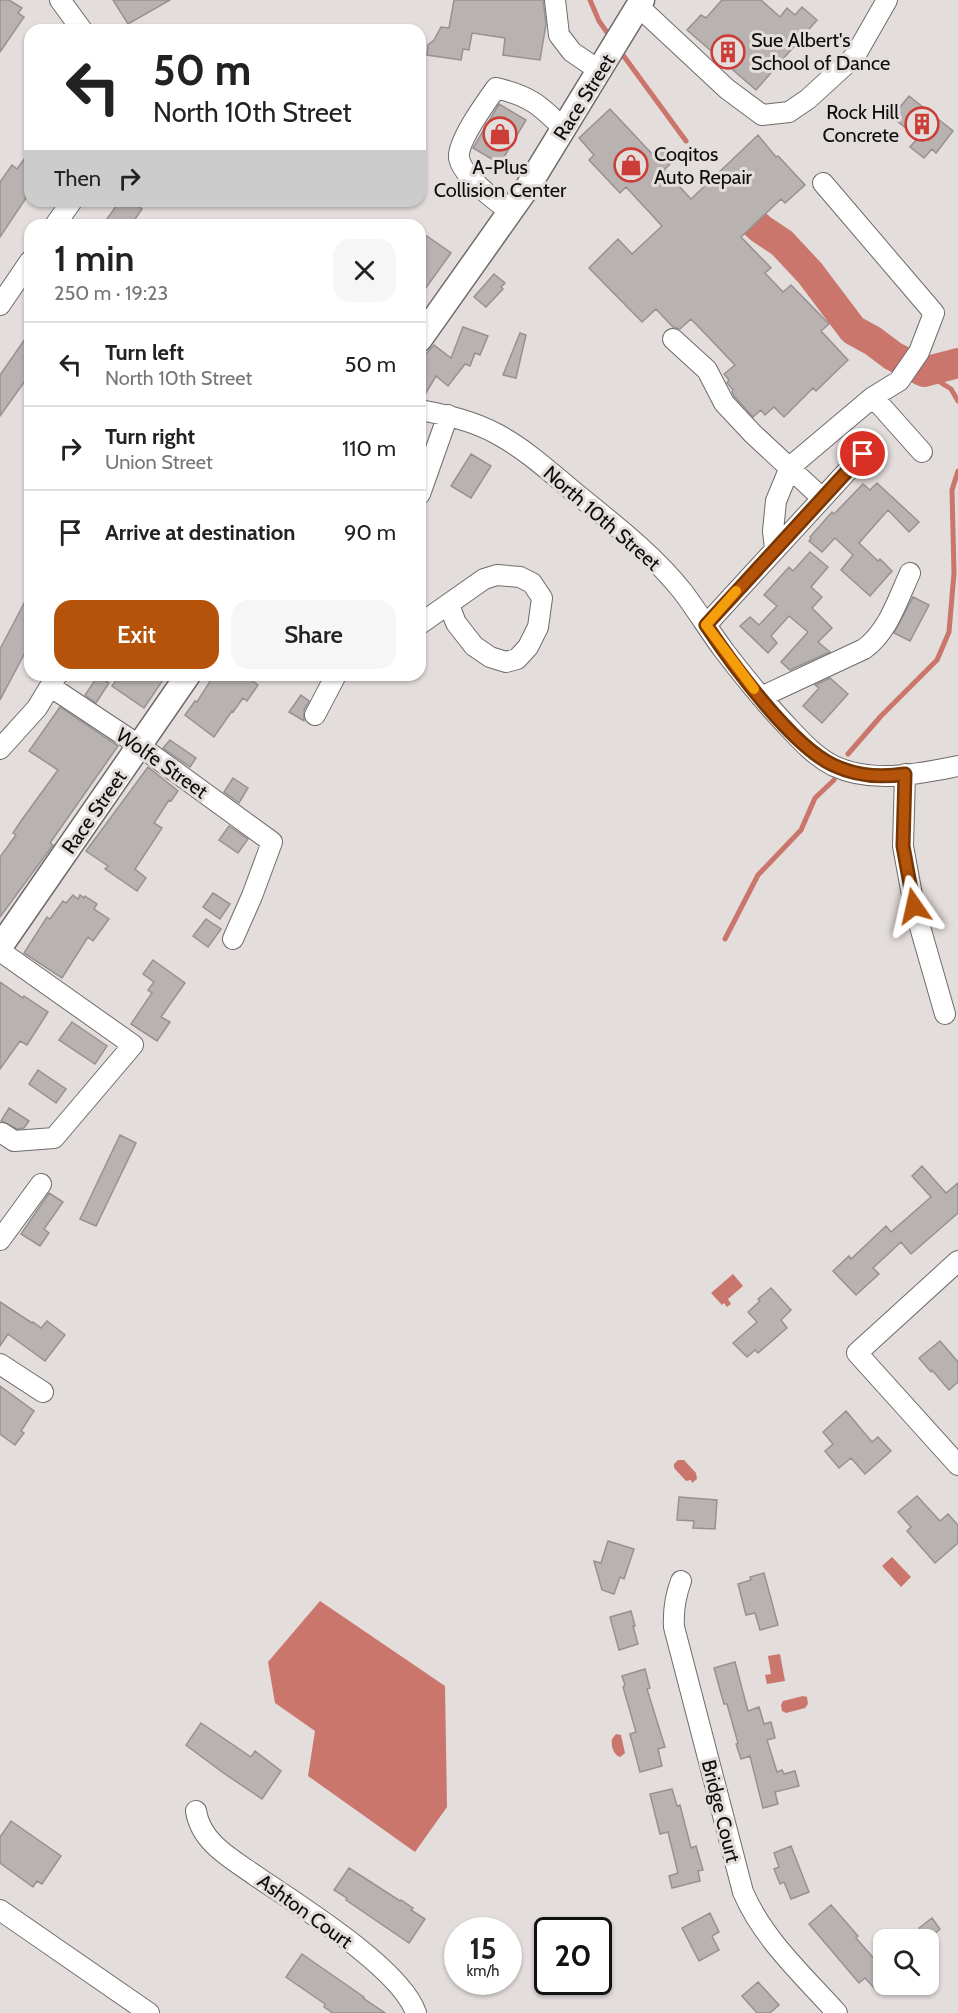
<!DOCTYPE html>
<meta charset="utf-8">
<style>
:root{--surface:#fff;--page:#f6f6f6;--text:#222;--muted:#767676;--line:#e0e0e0;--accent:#b45309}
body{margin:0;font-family:Cabin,sans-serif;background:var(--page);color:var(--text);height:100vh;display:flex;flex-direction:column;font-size:22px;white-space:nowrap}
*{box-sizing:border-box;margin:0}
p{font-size:20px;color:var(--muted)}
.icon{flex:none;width:33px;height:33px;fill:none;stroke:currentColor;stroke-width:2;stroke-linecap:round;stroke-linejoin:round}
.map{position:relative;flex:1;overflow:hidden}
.drawer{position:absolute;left:24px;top:219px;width:402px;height:462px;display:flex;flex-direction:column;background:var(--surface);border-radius:18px;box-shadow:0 2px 4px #0004}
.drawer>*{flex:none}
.banner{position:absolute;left:24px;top:24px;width:402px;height:183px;border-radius:18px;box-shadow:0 2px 4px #0004;background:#fff;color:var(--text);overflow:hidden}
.tools{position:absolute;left:873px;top:1929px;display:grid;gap:12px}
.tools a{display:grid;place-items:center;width:66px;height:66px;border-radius:12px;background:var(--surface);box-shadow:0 2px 4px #0004;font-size:30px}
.speed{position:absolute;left:444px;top:1917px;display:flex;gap:12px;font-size:30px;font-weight:700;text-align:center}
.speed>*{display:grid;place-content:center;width:78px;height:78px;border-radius:50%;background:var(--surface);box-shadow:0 2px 4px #0004;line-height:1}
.speed small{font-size:15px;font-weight:400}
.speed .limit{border:3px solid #111;border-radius:9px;background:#fff;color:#111}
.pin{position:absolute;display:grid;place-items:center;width:51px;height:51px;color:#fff;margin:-26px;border:3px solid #fff;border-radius:50%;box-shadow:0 2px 6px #0007}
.me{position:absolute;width:66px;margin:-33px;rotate:349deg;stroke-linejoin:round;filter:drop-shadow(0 0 4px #0008)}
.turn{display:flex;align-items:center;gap:21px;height:126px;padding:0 30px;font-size:27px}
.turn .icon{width:78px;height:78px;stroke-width:2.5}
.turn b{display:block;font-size:42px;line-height:51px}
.then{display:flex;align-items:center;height:57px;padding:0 30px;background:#0003;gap:12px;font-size:22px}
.round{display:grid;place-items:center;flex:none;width:63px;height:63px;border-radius:18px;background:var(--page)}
.head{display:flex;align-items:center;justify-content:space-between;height:102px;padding:0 30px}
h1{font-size:36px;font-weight:600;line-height:45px}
.button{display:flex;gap:12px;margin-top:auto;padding:12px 30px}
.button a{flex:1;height:69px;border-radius:18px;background:var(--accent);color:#fff;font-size:24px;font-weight:600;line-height:69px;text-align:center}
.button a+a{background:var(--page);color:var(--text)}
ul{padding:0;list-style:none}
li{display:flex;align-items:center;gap:18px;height:84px;padding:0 30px;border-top:2px solid var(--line)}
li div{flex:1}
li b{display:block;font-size:22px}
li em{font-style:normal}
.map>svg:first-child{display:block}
.water{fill:#ca766d}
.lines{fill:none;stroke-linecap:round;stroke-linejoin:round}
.stream{stroke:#ca766d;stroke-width:5}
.river{stroke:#ca766d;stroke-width:30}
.building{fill:#b8b2b1;stroke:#979191;stroke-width:1.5}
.minor-casing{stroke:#706b6b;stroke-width:22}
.major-casing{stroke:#706b6b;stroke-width:27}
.minor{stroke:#fff;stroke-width:20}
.major{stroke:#fff;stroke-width:24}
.route-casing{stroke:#753606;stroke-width:15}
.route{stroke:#b45309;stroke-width:10}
.slow{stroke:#f59e0b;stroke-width:10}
.labels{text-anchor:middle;stroke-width:6;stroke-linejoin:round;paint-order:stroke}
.poi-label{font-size:20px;fill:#0e0d0c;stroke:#e3dddc;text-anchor:start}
.street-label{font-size:20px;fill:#0e0d0c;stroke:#e3dddc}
</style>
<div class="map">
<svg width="958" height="2013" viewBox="0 0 958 2013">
<rect width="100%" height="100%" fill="#e3dddc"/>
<path class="water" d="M733,1274L743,1286L728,1299L731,1304L727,1307L724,1303L722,1305L711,1293Z
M678,1460H684L696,1473L697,1479L692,1483L691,1480L686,1481L674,1468V1464Z
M892,1557L911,1577L901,1587L882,1566Z
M320,1601L445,1686L447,1807L415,1852L308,1776L315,1731L275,1703L268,1662Z
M780,1654L785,1681L767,1684L765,1675L771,1674L768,1656Z
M803,1696L807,1697L808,1704L805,1708L786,1713L782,1711L781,1705L783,1701Z
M616,1734L621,1735L625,1753L620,1757C613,1754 611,1746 612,1739Z"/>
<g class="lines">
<path class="stream" d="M590,0L599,21L611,38
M620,51L686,141
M924,372L951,389L958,401
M848,754L881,716L937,660L949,632L954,573L952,490L958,471
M725,939L758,875L801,830L815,798L834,780"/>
<path class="river" d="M741,211L761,229L782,243L810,273L853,330L873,341L893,356L924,372L958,363"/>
</g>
<path class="building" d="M0,0H9L22,8L18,13L24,17L0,52Z
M113,0H170L128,24Z
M454,0H543L546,24L540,60L503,55L505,38L472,33L469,50L463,49L461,60L427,55L428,45L434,40L441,27L449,28Z
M722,0H761L780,17L787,8L795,15L802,7L817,20L756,90L687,30L701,15L706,18Z
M909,96L953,131L936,153L932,149L924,158L910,147L918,138L892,117Z
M499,104L526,120L500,164L473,148Z
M610,109L654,156L664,147L675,159L664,170L691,199L758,135L776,157L778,156L805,185L785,203L781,199L741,237L771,268L765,273L783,292L791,285L829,324L821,331L848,360L816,391L813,388L784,417L774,407L765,415L761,410L753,417L734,396L732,392L733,390L727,383L729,380L724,374L735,365L691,319L680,329L673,327L656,309L642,322L589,268L618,239L632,254L662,226L626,187L620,193L589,160L594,155L579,138Z
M30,151V192L0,237V182L12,165L17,169Z
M120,201H131L142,209L131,225H113L106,220Z
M427,236L451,253L420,296V245Z
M494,274L505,283L501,287L503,289L486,307L474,297Z
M463,327L488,336L480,355L475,353L470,366L465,364L448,386L436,376L423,398H420V366L424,361L421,359L434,345L451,358Z
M30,332V374L0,416V375Z
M520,333L526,335L516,378L503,375Z
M471,454L491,466L471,498L451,486Z
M877,483L919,522L909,532L888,510L859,543L878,561L880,559L892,571L870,596L841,570L853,555L835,538L822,552L809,541L811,539L810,537L832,512L834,514L863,484L870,490Z
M810,552L828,567L811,587L822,597L812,608L832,628L818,642L830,652L790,670L781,662L808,632L789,616L771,636L777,643L768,653L740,626L750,617L759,625L777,606L764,595L789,567L793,571Z
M30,592V643L0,700V649Z
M913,597L929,605L910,641L894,633Z
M120,675H155L163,680L144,708L112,686Z
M214,675H244L258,685L247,701L243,698L233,712L232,711L214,737L185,715L195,701L197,702Z
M98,676L109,683L96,703L85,695Z
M830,678L848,694L822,723L803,706L819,688L815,685Z
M301,695L309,701L304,710V721L289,712Z
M60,707L118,746L50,843L53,845L0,917V857L16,835L13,833L21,821L58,770L29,751Z
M170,740L196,758L190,767L163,748Z
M148,767L178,791L171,801L169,800L154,823L162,828L135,869L146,878L137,891L105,869L108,866L86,851Z
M233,778L248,788L239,803L224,792Z
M229,826L248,839L238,853L219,840Z
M213,893L230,904L220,919L203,907Z
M73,895L78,899L80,895L84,898L85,896L97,904L94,909L109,919L93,941L88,937L62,978L24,953L47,917L50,919L63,901L66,903Z
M206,919L221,929L208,947L193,936Z
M153,960L185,983L161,1017L170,1022L157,1041L131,1024L152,993L148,990L154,982L143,974Z
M0,982L23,998L24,996L48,1012L27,1045L20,1041L0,1069Z
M72,1022L107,1046L95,1064L59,1040Z
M38,1070L66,1089L56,1103L29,1084Z
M9,1108L29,1121L24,1128L17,1129L1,1121Z
M120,1135L136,1143L96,1226L80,1219Z
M922,1166L946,1193L958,1183V1213L911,1254L901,1242L873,1268L879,1274L856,1295L833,1271L849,1256L851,1259L886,1226L891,1232L931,1197L912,1176Z
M49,1193L63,1202L44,1229L49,1233L40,1246L21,1234Z
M771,1288L791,1310L781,1320L787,1328L758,1353L755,1350L747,1357L733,1343L757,1322L748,1312L760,1301L758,1299Z
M0,1302L32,1323L33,1322L41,1328L47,1321L65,1335L45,1361L8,1334L0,1346Z
M940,1341L958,1362V1382L949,1390L932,1370L931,1372L919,1358Z
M0,1386L34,1411L21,1431L24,1433L15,1445L0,1434Z
M846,1411L872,1442L878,1437L891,1451L865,1474L851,1458L839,1468L825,1451L833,1444L823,1432Z
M917,1496L940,1521L948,1514L958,1525V1543L935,1563L907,1531L911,1527L898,1512Z
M679,1497L717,1500L715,1529L693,1528L694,1521L677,1520Z
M608,1541L634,1549L624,1579L620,1577L614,1594L602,1590L594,1561L601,1563Z
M764,1573L778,1625L760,1630L755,1613L746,1615L738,1584L751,1580L750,1577Z
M631,1611L635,1626H633L638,1644L619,1650L610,1617Z
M735,1662L748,1711L759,1707L764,1724L771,1722L775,1738L767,1740L777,1772L782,1770L784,1774L795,1771L799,1786L775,1792L778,1804L763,1808L750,1756L741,1759L736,1744L738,1743L727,1704H724L714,1668Z
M645,1669L650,1688L647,1689L665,1747L658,1749L662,1766L640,1772L630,1734L636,1732L623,1687L625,1685L622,1676Z
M201,1723L251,1757L255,1751L281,1771L262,1799L222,1772L186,1745Z
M672,1789L677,1806L680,1805L691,1848L696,1846L703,1870L698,1871L700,1881L672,1888L669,1876L678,1873L668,1832L660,1834L650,1794Z
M11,1821L61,1856L42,1884L37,1881L33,1887L0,1863V1837Z
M791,1846L809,1892L791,1899L784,1882L780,1884L774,1869L779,1867L774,1853Z
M349,1868L400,1901L401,1900L413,1908L411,1910L425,1919L409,1943L346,1900L347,1898L334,1890Z
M831,1905L858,1936L856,1938L884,1970V1983L876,1990L865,1978L859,1983L809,1924Z
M710,1913L719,1932L712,1936L719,1950L699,1961L682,1928Z
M932,1918L940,1929L928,1939L919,1928Z
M302,1954L364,1997L363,1998L385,2013H333L324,2007L325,2004L286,1977Z
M758,1982L779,2005L770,2013H757L742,1996Z"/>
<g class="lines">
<g class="minor-casing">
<path id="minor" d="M60,0L82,30
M555,0L559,35L572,52L600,71
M638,6L727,89L762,115L789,112L808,99L855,56L887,0
M511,212C497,202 462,176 459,158C457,142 486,102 496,88C530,96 540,105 564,129
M55,225L72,201
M0,305L30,261
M673,339L707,370L724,403L753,434L822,498
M873,397L922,452
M420,410C447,415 473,421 497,434C525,449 549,471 573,491C612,523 652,553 683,592C698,612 710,632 725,652C745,678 766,704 789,728C802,742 816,757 834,766C873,784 917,774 958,766
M420,494L448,415
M775,549L773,531L776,501L790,467L873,397L899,381L919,352L934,313L823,183
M420,624L484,579L497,575L520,577L532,583L542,598L538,627L528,647L517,659L506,662L490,657L474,646L456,623L449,605
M706,625L863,454
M51,687L140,746L272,842L252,896L233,939
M761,697L864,649C888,632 898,599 910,573
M315,715L336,675
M0,749L37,708L57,675
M905,774L903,846L914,906L945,1014
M0,951L133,1045L54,1138L14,1141L2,1133
M0,1240L41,1184
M958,1261L857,1353L958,1465
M0,1364L43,1392
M681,1581C675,1597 673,1610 674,1627L743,1892C763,1939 803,1975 837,2013
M196,1811C201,1843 232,1859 256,1876C297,1904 401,1968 416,2013
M0,1910L149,2013"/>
</g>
<g class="major-casing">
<path id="major" d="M420,339L529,185L642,0
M0,947L188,675"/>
</g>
<use href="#minor" class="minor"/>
<use href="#major" class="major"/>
</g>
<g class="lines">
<g class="route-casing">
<path id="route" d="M863,454L706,625C732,664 791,745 833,765C856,776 880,778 905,774L903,846L914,906"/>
</g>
<use href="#route" class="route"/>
<path class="slow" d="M736,591L706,625L754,689"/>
</g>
<defs>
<g id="building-ring" transform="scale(1.725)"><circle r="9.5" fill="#e3dddc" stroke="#cb3d36" stroke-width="1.5"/><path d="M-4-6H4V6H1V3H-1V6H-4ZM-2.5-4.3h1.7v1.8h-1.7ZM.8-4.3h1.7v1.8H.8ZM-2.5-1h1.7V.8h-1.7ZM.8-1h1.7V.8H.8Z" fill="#cb3d36"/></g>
<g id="shop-ring" transform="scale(1.725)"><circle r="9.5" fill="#e3dddc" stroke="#cb3d36" stroke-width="1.5"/><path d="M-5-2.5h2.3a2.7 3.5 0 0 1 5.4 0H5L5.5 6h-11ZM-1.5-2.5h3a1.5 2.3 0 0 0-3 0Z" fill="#cb3d36"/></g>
</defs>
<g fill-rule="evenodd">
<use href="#building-ring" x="728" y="52"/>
<use href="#building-ring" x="922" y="124"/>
<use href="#shop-ring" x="500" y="134"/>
<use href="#shop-ring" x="631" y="165"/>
</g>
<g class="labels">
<g class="poi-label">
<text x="751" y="47">Sue Albert's<tspan x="751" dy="23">School of Dance</tspan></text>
<text x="899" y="119" text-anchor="end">Rock Hill<tspan x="899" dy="23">Concrete</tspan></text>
<text x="654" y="161">Coqitos<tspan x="654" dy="23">Auto Repair</tspan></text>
<text x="500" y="174" text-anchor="middle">A-Plus<tspan x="500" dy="23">Collision Center</tspan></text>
</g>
<g class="street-label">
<text transform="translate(584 97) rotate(-58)" y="7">Race Street</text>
<text transform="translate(602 518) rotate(41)" y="7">North 10th Street</text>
<text transform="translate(162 763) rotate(35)" y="7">Wolfe Street</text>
<text transform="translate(94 812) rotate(-55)" y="7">Race Street</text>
<text transform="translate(721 1811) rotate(76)" y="7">Bridge Court</text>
<text transform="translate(305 1911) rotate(36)" y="7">Ashton Court</text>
</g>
</g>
</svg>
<div class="tools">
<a><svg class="icon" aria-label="search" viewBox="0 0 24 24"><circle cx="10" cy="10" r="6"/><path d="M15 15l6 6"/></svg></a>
</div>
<div class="speed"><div>15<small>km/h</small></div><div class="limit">20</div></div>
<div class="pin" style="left:863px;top:454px;background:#d93025"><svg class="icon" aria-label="arrive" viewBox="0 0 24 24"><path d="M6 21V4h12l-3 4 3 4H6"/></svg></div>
<svg class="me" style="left:914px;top:906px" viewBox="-20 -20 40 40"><path d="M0-17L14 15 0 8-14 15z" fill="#b45309" stroke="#fff" stroke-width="4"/></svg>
<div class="banner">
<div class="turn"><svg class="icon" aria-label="left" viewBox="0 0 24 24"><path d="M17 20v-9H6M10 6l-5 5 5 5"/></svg><div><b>50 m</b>North 10th Street</div></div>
<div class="then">Then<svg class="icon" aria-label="right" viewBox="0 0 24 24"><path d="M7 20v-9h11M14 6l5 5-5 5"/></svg></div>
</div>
<section class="drawer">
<div class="head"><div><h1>1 min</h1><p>250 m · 19:23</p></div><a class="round"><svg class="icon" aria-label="close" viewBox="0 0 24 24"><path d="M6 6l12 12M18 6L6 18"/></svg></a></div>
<ul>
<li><svg class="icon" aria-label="left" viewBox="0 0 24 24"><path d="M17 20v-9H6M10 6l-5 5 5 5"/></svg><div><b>Turn left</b><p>North 10th Street</p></div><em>50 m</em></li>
<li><svg class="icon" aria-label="right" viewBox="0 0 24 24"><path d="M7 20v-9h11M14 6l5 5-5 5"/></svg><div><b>Turn right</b><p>Union Street</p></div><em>110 m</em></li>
<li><svg class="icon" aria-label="arrive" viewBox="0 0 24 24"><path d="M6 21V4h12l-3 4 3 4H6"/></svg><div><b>Arrive at destination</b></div><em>90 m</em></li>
</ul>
<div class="button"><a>Exit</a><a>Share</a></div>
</section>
</div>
